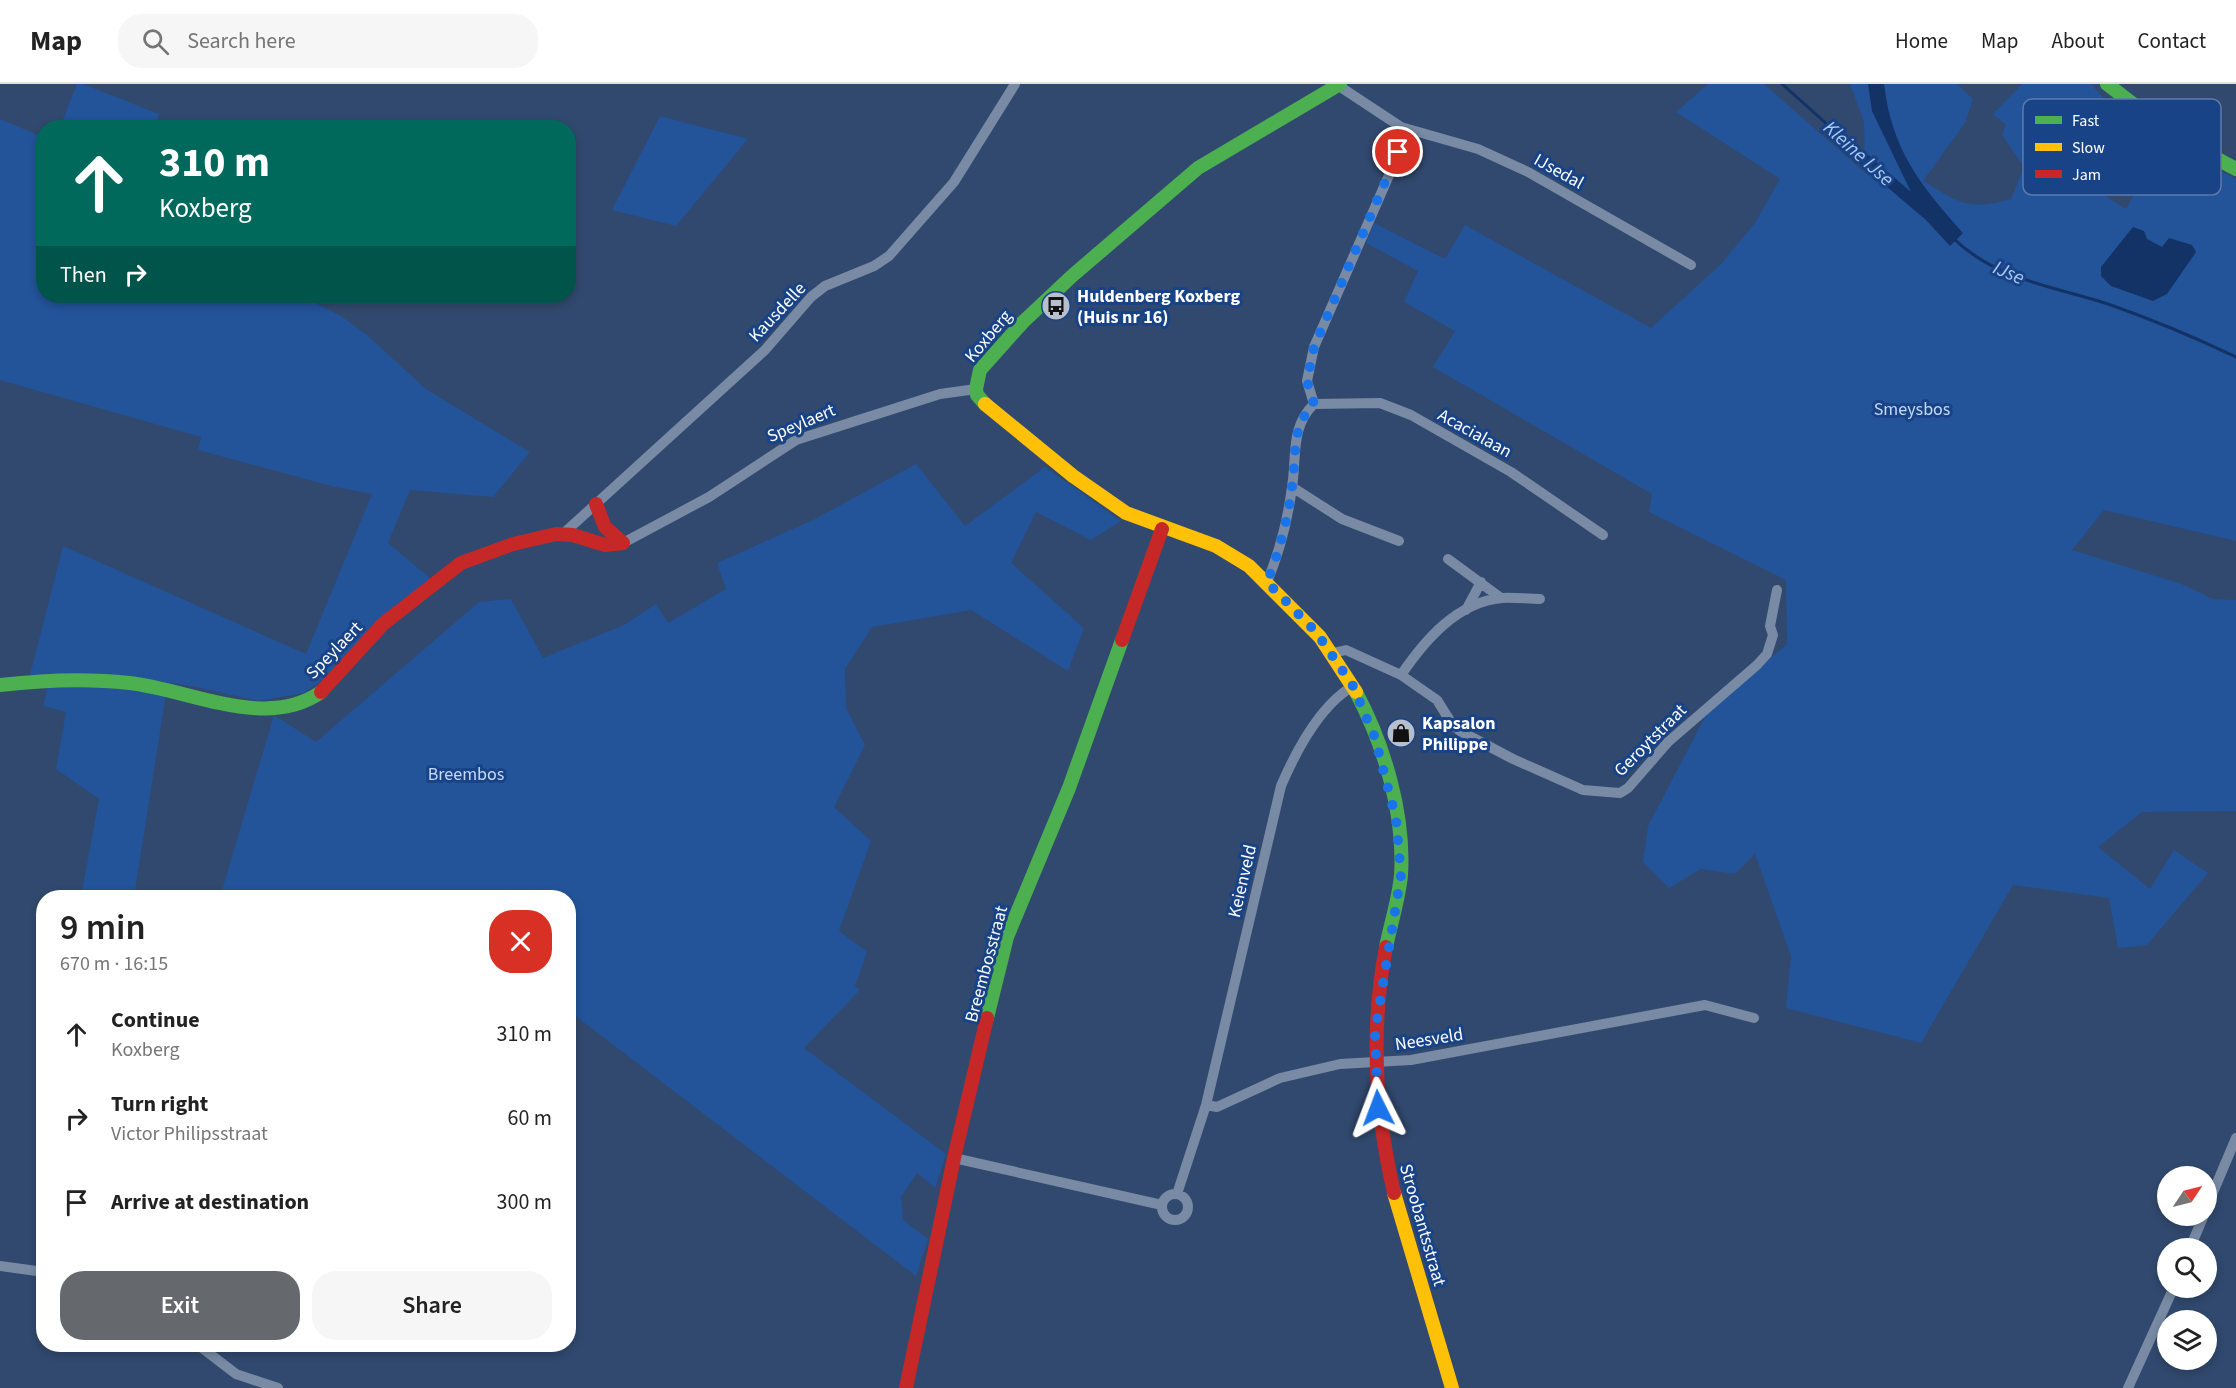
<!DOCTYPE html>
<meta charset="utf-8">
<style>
:root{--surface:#fff;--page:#f6f6f6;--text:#222;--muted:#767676;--line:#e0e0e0;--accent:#65696e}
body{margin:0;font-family:"Source Sans 3",sans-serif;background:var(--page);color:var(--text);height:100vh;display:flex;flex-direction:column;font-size:22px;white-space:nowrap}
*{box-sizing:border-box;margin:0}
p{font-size:20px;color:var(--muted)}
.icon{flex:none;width:33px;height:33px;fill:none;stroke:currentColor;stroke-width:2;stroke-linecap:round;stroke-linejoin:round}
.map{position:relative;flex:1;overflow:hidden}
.details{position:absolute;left:36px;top:806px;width:540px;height:462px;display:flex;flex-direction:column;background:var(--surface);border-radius:24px;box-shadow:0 3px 9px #0003}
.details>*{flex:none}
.guide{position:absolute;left:36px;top:36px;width:540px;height:183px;border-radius:24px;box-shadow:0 3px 9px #0003;background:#00695c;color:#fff;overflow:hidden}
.needle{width:39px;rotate:55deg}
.controls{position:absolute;left:2157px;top:1082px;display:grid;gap:12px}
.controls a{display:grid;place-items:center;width:60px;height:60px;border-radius:50%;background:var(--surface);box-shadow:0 3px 9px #0003;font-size:30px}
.pin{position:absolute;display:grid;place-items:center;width:51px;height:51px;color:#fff;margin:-26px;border:3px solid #fff;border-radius:50%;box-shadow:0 2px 6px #0007}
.me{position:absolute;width:66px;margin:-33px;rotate:357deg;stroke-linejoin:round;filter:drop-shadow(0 0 4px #0008)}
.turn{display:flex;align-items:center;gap:21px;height:126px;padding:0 24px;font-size:27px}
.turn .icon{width:78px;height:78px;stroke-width:2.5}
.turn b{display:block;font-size:42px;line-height:51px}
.then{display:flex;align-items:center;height:57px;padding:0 24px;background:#0003;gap:12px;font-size:22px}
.round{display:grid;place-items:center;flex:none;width:63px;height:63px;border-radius:24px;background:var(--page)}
.summary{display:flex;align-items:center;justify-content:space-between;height:102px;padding:0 24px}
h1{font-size:36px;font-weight:600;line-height:45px}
.primary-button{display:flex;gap:12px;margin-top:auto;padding:12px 24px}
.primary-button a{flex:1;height:69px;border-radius:24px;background:var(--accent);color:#fff;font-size:24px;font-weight:600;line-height:69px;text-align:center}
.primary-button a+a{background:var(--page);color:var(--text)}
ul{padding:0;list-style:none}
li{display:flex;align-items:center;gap:18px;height:84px;padding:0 24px}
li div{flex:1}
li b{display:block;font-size:22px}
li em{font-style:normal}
header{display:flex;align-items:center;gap:36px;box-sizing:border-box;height:84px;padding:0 30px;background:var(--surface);border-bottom:2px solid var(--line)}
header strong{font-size:28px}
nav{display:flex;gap:33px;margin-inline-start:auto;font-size:21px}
.search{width:420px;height:54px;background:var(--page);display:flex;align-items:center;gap:15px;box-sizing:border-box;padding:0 21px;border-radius:24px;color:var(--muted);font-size:22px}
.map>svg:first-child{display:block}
.green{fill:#235399}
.water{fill:#133265}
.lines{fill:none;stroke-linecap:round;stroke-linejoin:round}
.stream{stroke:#133265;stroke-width:3}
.street{stroke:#788aa4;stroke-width:10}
.fast{stroke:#4caf50;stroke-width:14}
.slow{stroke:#ffc107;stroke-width:14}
.jam{stroke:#c62828;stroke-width:14}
.route{stroke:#1a73e8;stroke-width:10;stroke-dasharray:0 18}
.labels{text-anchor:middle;stroke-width:6;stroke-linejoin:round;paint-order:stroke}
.street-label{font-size:18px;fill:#fff;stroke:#184387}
.poi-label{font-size:18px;font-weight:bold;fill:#fff;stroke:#184387;text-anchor:start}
.park-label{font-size:18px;fill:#c5daf9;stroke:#184387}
.water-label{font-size:20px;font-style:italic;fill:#abc9f4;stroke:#184387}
.key{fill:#184387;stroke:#5d7bab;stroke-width:1.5}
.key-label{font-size:16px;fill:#fff}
</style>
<header>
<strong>Map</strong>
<div class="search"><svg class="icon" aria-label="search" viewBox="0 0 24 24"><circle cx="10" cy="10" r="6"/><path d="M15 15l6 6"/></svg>Search here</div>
<nav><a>Home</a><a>Map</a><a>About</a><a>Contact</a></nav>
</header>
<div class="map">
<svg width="2236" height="1304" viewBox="0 0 2236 1304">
<rect width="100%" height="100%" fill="#31496e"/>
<path class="green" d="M77,0H83L159,30L155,43H60Z
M1708,0H1764L1865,89L1864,38L1850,0H1957L1973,15L1965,39L1923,97C1960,119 1968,127 2011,115L2024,83L2002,51L2006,41L1993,30L2022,0H2091L2114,26L2061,84L2126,125L2163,59L2236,95V457L2104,426L2072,466L2179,499L2213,515L2236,516V727L2142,728L2098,763L2150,805L2174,766L2208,789L2147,861L2118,864L2109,814L2013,801L1921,959L1786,924L1791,872L1755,770L1735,790L1701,785L1669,804L1643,778L1648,742L1708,627L1787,560L1786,496L1649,428L1652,410L1433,283L1455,247L1404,218L1418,187L1366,159L1374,139L1445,175L1465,141L1651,244L1721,180L1755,139L1780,95L1676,28Z
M660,32L748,55L676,142L612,126Z
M0,35L43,53L44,212H301L341,232L367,251L426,305L530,368L493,413L410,406L388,459L431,495L386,529L324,595L304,609L258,617L197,603L130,593L30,591L63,462L306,570L372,410L335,403L198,366L201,353L0,296Z
M916,380L965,442L1045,383L1121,437L1091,456L1036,428L1011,479L1084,544L1068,587L971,526L872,543L845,585L846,624L865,661L834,723L871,757L839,847L867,868L855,902L860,906L804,964L946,1070L935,1104L917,1089L901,1113L903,1136L928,1155L916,1192L569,927L568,813H220L274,631L316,658L479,518L511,515L543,574L624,541L656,520L668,539L726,505L717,479L815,435Z
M49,598L166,610L134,813H81L99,715L56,685L66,628L43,622Z"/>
<path class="water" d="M1868,0H1884C1892,66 1920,101 1963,149L1950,162L1926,136L1859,79L1867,70L1911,108L1872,27Z
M2133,143L2144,147L2147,155L2162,163L2169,154L2192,161L2196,168L2167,210L2153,217L2111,202L2101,192V183Z"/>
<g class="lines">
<path class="stream" d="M1782,0L1866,75
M1953,154C1996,196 2053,202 2108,220C2151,235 2194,253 2236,273"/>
<path class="street" d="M1339,2L1401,43L1478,65L1528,88L1691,181
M1314,320L1380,319L1411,331L1511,388L1603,451
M1314,320L1307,297L1314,263L1390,89L1404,54L1401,43
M1292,403L1342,435L1399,457
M564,449L765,266L811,213L825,202L874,182L889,172L954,98L1015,0
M623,459L709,413L796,356L940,310L976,305
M1448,475L1501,514
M1267,498C1279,469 1288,434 1292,403C1297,373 1290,343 1314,320
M1466,526L1481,498
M1333,569L1346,566L1401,591L1437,616L1452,640L1460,647L1513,675L1583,706L1620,709L1628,704L1668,658L1757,581L1767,570L1773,551L1770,542L1777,506
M1401,591C1425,556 1457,518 1502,514C1514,513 1527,515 1540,515
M1206,1021L1217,1023L1280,994L1340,980L1411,976L1705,921L1754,934
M954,1074L1162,1121
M1162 1123a13 13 0 1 1 26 0a13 13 0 1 1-26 0Z
M1177,1110L1206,1021L1281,702C1296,667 1319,622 1353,602
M2206,1125L2236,1054
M2190,1164L2204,1131
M0,1182L44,1188
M197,1260L236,1290L278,1304
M2128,1304L2174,1203"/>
<path class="fast" d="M2107,0L2176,53L2236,85
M985,320L977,311L976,305L980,286L1023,238L1072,192L1198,84L1340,0
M0,601C43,596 86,594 129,599C188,605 266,647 321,608
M1356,608C1384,661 1405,730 1401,791C1399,814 1391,839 1386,863
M987,934L1007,853L1069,704L1122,556"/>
<path class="slow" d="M985,320L1073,392L1126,429L1216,462L1249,482L1320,553L1356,608
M1394,1109L1452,1304"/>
<path class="jam" d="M1122,556L1162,445
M321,608L383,540L461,479L513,460L556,450L573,451L605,461L623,459L605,443L596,420
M1386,863C1370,946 1375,1027 1394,1109
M906,1304L954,1074L987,934"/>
</g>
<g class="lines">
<path class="route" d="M1378,1024L1375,948L1401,791L1396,735L1375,654L1353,602L1316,548L1267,498C1279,469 1288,434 1292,403C1297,373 1290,343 1314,320L1307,297L1314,263L1398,68"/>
</g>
<defs>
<g id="bus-disc" transform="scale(1.5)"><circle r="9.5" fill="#b7bfcc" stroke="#184387"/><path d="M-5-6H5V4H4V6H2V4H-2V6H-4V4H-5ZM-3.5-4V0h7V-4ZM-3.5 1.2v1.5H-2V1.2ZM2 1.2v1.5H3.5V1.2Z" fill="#111"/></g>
<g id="shop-disc" transform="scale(1.5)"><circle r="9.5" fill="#b7bfcc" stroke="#184387"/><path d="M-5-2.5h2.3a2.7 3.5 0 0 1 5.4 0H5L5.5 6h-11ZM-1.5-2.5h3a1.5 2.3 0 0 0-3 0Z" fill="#111"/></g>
</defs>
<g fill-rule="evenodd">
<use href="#bus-disc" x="1056" y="222"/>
<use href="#shop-disc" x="1401" y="649"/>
</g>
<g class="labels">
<g class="street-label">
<text transform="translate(1559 87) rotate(29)" y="6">IJsedal</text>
<text transform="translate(777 228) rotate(-47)" y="6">Kausdelle</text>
<text transform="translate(988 252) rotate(-50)" y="6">Koxberg</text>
<text transform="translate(801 339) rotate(-23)" y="6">Speylaert</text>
<text transform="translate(1475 349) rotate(29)" y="6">Acacialaan</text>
<text transform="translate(334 566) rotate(-46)" y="6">Speylaert</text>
<text transform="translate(1650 656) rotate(-45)" y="6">Geroytstraat</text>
<text transform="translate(1242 797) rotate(-77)" y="6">Keienveld</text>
<text transform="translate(986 880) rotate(-75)" y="6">Breembosstraat</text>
<text transform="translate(1429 955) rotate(-9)" y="6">Neesveld</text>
<text transform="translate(1423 1141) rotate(74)" y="6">Stroobantsstraat</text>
</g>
<g class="poi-label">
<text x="1077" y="218">Huldenberg Koxberg<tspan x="1077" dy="21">(Huis nr 16)</tspan></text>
<text x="1422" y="645">Kapsalon<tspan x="1422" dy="21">Philippe</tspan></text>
</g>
<g class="park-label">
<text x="1912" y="331">Smeysbos</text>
<text x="466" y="696">Breembos</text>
</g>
<g class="water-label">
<text transform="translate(1859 69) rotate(42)" y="7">Kleine IJse</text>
<text transform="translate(2009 188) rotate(23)" y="7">IJse</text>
</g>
</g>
<rect x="2023" y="15" width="198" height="96" rx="9" class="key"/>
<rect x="2035" y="32" width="27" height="8" fill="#4caf50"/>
<rect x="2035" y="59" width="27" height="8" fill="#ffc107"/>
<rect x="2035" y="86" width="27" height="8" fill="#c62828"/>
<g class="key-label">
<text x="2072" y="42">Fast</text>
<text x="2072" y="69">Slow</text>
<text x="2072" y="96">Jam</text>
</g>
</svg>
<div class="controls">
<a><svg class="needle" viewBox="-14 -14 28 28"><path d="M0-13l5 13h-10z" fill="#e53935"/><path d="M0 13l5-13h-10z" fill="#767676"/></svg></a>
<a><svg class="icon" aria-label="search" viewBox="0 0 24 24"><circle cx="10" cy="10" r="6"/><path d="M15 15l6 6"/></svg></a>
<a><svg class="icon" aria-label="layers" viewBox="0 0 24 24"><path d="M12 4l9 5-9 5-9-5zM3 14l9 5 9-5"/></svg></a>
</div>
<div class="pin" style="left:1398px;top:68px;background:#d93025"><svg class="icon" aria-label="arrive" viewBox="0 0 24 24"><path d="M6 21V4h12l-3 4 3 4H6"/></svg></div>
<svg class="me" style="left:1378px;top:1024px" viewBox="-20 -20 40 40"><path d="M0-17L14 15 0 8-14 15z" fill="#1a73e8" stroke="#fff" stroke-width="4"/></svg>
<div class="guide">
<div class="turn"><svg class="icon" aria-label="ahead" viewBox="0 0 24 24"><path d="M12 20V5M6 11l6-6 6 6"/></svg><div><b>310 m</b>Koxberg</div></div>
<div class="then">Then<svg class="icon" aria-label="right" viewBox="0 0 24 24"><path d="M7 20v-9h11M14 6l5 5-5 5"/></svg></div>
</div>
<section class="details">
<div class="summary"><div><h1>9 min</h1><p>670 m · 16:15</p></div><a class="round" style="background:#d93025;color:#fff"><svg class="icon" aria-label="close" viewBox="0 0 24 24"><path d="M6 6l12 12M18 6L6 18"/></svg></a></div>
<ul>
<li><svg class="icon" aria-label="ahead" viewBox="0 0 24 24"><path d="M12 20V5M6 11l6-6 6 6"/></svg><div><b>Continue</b><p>Koxberg</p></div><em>310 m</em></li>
<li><svg class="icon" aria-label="right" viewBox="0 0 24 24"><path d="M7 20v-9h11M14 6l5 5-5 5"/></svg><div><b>Turn right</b><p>Victor Philipsstraat</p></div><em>60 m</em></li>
<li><svg class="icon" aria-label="arrive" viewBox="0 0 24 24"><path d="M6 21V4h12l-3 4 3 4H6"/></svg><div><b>Arrive at destination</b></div><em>300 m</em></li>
</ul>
<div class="primary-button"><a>Exit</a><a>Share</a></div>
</section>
</div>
